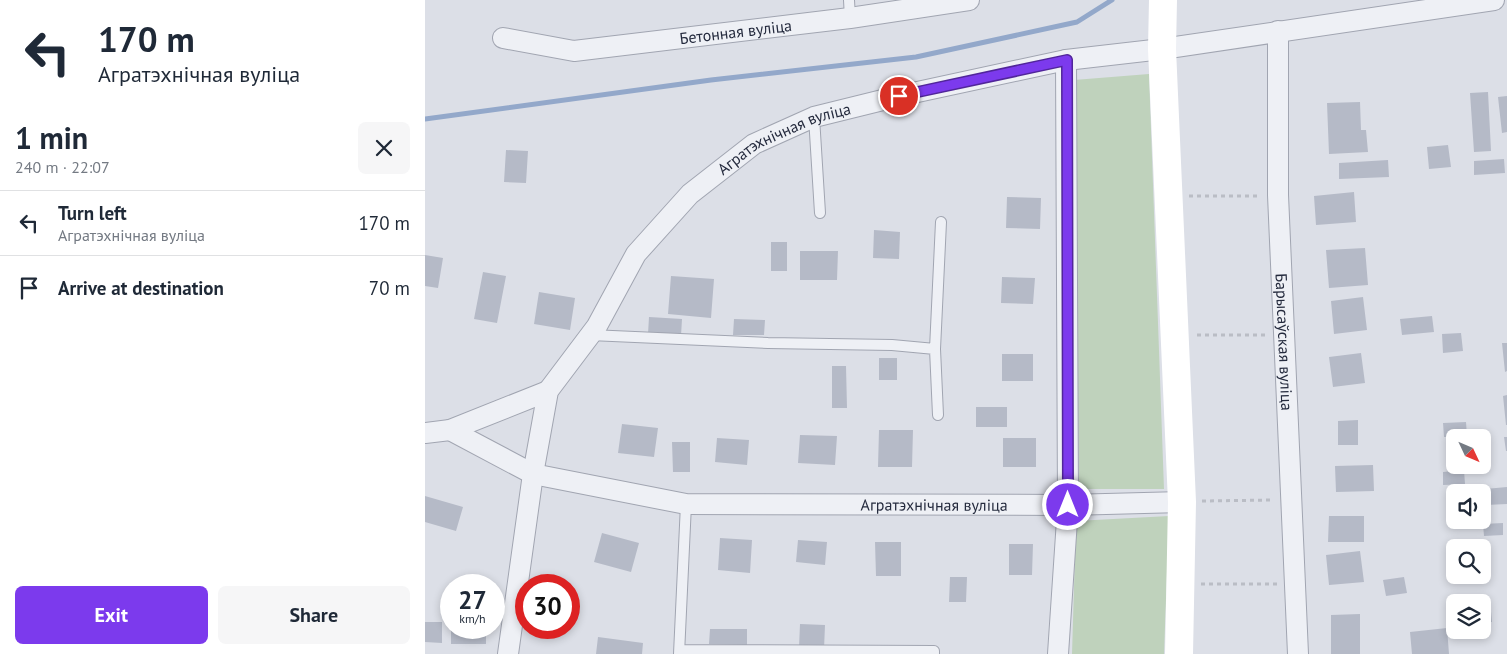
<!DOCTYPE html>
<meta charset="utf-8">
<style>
:root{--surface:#fff;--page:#f6f6f7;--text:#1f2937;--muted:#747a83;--line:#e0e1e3;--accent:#7c3aed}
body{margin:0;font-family:"PT Sans",sans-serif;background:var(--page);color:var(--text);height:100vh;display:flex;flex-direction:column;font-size:19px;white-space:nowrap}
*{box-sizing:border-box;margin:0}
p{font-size:16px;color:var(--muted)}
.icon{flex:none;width:28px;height:28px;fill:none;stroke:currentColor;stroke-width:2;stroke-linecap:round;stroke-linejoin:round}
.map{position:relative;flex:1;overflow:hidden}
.details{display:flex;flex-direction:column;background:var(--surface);width:425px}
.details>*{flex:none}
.top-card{background:#fff;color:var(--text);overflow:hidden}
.needle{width:32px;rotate:134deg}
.fabs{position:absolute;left:1021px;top:429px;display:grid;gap:10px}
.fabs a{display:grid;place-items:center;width:45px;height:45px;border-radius:8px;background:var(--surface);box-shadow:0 2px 8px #0003;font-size:25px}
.speed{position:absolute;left:15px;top:574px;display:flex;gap:10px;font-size:25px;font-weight:700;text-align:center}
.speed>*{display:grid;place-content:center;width:65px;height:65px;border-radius:50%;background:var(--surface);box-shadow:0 2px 8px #0003;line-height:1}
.speed small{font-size:12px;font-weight:400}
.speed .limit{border:8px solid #d22;background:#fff;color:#111}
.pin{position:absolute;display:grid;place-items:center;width:42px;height:42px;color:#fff;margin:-21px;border:2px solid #fff;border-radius:50%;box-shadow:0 1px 5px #0007}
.me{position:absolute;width:55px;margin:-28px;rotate:0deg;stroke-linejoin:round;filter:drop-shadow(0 0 4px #0008)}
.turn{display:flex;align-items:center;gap:18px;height:105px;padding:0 15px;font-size:22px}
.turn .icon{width:65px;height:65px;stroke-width:2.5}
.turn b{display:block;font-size:35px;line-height:42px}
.round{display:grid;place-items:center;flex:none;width:52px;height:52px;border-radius:8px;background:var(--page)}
.summary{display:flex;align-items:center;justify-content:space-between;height:85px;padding:0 15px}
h1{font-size:30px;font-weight:700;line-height:38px}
.action{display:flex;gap:10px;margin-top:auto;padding:10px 15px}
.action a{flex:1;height:58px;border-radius:8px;background:var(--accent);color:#fff;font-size:20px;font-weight:700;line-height:58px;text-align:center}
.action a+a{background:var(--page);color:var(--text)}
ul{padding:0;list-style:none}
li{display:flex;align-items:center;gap:15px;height:65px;padding:0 15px;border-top:1px solid var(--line)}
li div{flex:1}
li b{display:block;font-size:19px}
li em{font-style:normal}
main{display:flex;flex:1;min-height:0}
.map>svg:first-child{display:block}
.green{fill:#bfd2bc}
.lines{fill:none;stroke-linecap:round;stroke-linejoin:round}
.stream{stroke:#93a8ca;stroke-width:5}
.building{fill:#b5bac7}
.lane-casing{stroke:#a1a5b1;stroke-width:12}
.street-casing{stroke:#a1a5b1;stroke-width:22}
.path{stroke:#babdc5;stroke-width:3;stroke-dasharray:4 4;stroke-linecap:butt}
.lane{stroke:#eef0f5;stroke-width:10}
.street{stroke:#eef0f5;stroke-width:20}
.secondary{stroke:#fff;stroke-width:28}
.route-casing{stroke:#51269a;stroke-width:12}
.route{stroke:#7c3aed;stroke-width:9}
.labels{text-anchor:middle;stroke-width:4;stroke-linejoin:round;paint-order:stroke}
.street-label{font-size:16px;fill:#252b3e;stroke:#ebeef5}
</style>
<main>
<section class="details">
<div class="top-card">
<div class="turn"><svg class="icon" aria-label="left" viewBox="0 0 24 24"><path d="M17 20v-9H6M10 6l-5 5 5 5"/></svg><div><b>170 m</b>Агратэхнічная вуліца</div></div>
</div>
<div class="summary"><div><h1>1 min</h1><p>240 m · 22:07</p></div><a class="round"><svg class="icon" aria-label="close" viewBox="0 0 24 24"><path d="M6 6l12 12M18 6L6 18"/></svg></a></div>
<ul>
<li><svg class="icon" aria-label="left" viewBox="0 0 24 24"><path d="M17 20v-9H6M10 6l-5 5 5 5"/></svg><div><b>Turn left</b><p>Агратэхнічная вуліца</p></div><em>170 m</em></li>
<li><svg class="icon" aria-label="arrive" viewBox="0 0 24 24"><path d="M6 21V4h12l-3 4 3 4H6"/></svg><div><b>Arrive at destination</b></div><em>70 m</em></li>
</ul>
<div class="action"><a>Exit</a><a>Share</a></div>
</section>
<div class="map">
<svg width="1082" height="654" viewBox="0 0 1082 654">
<rect width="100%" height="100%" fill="#dcdfe7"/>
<path class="green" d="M724,74L739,489H654L649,80Z
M744,516L739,654H647L651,521Z"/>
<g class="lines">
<path class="stream" d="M0,119L286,80L491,57L652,22L687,0"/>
</g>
<path class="building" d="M1063,92L1066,151L1049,152L1045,93Z
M1082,96V132L1077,133L1073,97Z
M935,102L936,130H941L943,152L904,154L902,103Z
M1023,145L1026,167L1004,169L1002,147Z
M81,150L103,151L101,183L79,182Z
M1079,159L1080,173L1049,175V161Z
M963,160L964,177L914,179V163Z
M929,192L931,222L891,225L889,196Z
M582,197L616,198L615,229L581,228Z
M449,230L475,232L474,259L448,258Z
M346,242H362V271H346Z
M940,248L943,285L904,288L901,250Z
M375,251H413L412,280H375Z
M0,255L18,258L13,288L0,286Z
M58,272L81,276L72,323L49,319Z
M246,276L289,279L286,318L243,314Z
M577,277L610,278L608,304L576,303Z
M114,292L150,298L145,330L109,324Z
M938,297L942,330L909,334L906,301Z
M1007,316L1009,332L977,335L975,319Z
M224,317L257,319L256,336L223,334Z
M309,319L340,320L339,335H308Z
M1036,333L1038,351L1018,353L1017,334Z
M1077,343H1082V371L1080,372Z
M936,353L940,383L908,387L904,357Z
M577,354H608V381H577Z
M454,358H472V380H454Z
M407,366H421L422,408H407Z
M1082,395V425H1081L1078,396Z
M551,407H582V427H551Z
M933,420V445H913V421Z
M1041,422L1042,436L1019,437L1018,423Z
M197,424L233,428L229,457L193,453Z
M454,430H488L487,467H453Z
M375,435L412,436L410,465L373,463Z
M1079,437H1082V451H1081Z
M292,438L324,440L322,465L290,462Z
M578,438H611V467H578Z
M247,442H265V472H248Z
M948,465L949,491L911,492L910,466Z
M1039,470L1040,484L1018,485V472Z
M1082,487V504L1061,505L1060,489Z
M0,496L38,507L31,531L0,522Z
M904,516H939V542H903Z
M1078,523V535L1059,536L1058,524Z
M177,533L214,543L206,572L169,562Z
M295,538L327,540L325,573L293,570Z
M373,540L402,542L400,565L371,562Z
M450,542H476V576H451Z
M584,544H608L607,575H584Z
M935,551L939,582L904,585L901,555Z
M525,577H542L541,602H524Z
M979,577L982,593L961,596L958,580Z
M1065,601L1067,622L1058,623V602Z
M935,614V654H906V615Z
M0,622H17V643L0,642Z
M375,624L400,625L399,649L374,648Z
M26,628H61V644H26Z
M1022,628L1024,654H987L985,632Z
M285,629H322V645L284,644Z
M173,637L218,643L217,654H171Z"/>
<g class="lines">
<g class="lane-casing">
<path id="lane" d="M424,0L425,18
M389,117L395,213
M165,335L343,343L467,345L510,349L513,415
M510,349L516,222
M255,650L509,651V654
M254,654L261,504"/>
</g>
<g class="street-casing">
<g id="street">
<path id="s1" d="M853,31V195L873,654"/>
<path id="s2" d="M78,38L149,51L425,18L544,0"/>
<path id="s3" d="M25,430L108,474L261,504L643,505L757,502"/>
<path d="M0,433L25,430L123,391"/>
<path id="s4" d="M83,654L108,474L123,391L172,326L211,254L265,194L329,144L389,117L474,96L641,60L737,49L1069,0"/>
<path d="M633,654L643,505L641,60"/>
</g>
</g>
<path class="path" d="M764,196H835
M772,335H843
M777,501L849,500
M776,584H852"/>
<use href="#lane" class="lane"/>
<use href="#street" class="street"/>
<path class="secondary" d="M738,0L737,49L757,502L754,654"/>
</g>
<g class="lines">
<g class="route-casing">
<path id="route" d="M474,96L642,60L643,505"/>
</g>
<use href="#route" class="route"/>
</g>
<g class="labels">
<g class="street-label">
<text dy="6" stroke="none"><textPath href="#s2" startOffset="235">Бетонная вуліца</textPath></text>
<text dy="6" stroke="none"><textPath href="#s4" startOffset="621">Агратэхнічная вуліца</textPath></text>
<text dy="6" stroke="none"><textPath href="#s1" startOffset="311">Барысаўская вуліца</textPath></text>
<text dy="6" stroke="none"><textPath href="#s3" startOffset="498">Агратэхнічная вуліца</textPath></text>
</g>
</g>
</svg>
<div class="fabs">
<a><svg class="needle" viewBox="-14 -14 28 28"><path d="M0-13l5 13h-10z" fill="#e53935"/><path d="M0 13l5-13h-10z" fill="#747a83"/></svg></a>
<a><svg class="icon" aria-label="sound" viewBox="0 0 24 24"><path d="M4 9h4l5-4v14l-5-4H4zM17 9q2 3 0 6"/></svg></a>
<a><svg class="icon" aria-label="search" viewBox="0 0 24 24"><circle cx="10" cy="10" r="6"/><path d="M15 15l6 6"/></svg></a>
<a><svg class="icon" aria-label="layers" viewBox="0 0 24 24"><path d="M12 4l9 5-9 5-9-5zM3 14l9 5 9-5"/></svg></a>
</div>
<div class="speed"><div>27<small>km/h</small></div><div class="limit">30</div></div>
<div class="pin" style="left:474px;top:96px;background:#d93025"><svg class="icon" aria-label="arrive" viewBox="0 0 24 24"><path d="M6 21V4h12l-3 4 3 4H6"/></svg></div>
<svg class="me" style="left:643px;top:505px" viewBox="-20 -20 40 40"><circle r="17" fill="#7c3aed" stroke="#fff" stroke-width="3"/><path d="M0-11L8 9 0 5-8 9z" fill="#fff"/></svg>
</div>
</main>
